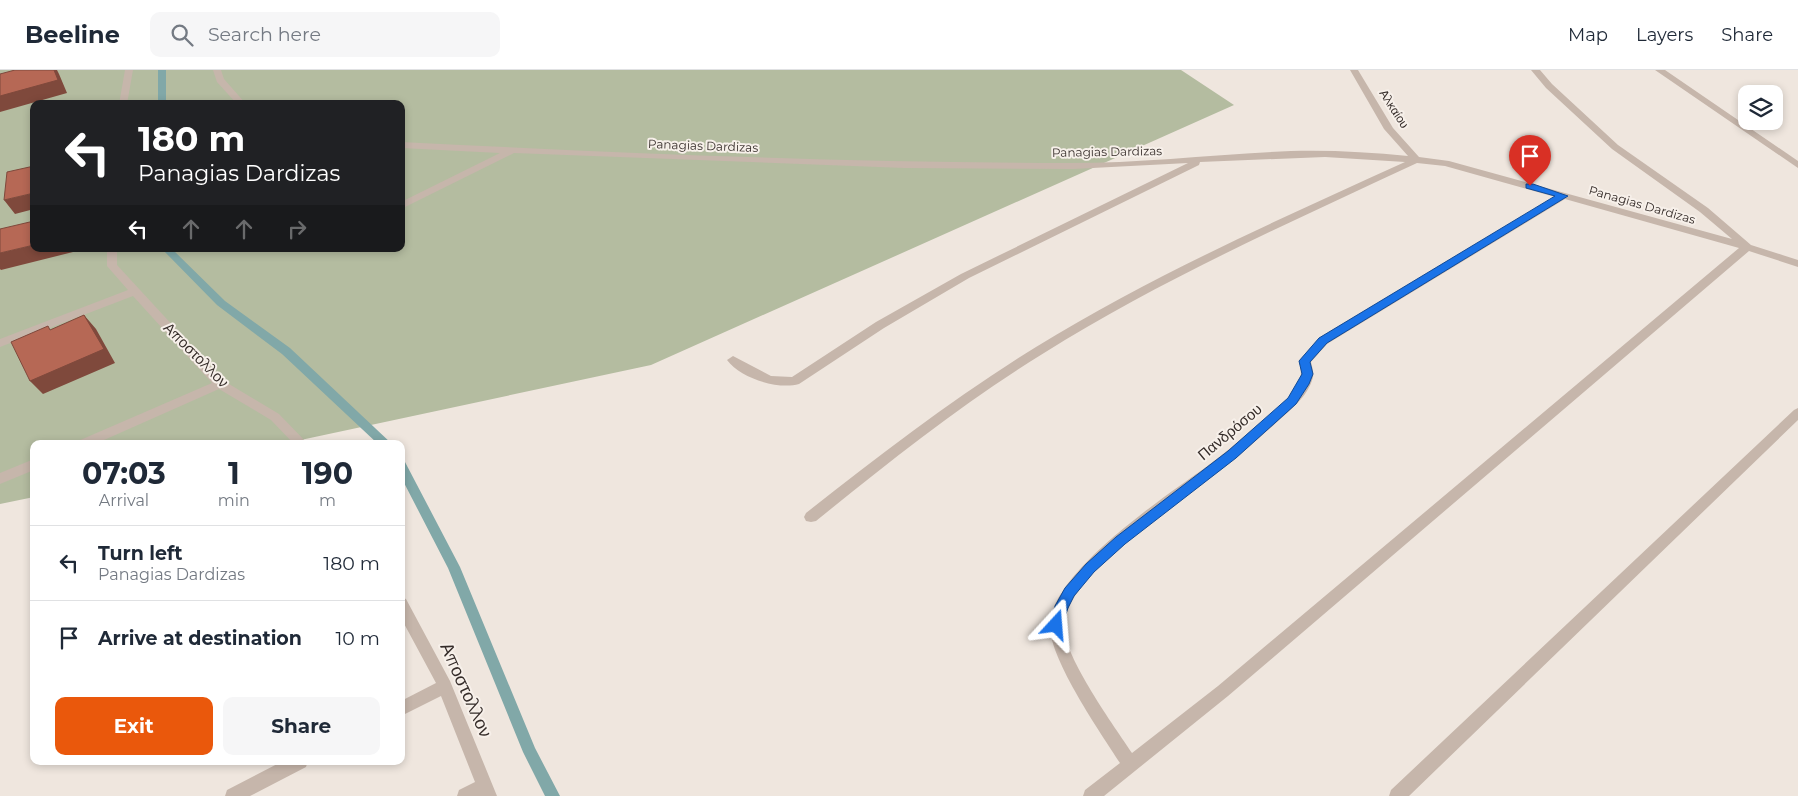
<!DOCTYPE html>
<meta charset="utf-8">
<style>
:root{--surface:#fff;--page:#f6f6f7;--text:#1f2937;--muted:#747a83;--line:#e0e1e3;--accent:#ea580c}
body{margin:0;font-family:Montserrat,sans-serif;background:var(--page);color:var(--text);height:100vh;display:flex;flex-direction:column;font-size:19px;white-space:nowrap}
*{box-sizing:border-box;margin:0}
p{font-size:16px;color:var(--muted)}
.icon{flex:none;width:28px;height:28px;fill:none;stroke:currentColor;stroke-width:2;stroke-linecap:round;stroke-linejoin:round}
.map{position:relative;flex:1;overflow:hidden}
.sheet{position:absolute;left:30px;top:370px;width:375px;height:325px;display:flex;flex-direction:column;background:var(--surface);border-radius:10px;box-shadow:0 2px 8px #0003}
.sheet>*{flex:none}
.banner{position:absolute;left:30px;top:30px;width:375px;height:152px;border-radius:10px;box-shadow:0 2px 8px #0003;background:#202124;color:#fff;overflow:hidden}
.fabs{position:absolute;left:1738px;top:15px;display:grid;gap:10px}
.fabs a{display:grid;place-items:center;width:45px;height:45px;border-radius:10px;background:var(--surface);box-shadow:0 2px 8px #0003;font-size:25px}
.pin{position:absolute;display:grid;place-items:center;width:42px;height:42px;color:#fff;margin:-51px -21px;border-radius:50% 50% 50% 0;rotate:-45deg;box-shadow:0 0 5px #0007}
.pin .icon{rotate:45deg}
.me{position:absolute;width:55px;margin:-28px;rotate:19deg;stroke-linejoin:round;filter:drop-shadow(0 0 4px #0008)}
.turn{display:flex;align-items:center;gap:18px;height:105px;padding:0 25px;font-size:22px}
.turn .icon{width:65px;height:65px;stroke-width:2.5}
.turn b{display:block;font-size:35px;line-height:42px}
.lanes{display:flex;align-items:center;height:48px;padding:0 25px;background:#0003;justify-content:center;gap:25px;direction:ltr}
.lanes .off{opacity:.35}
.eta{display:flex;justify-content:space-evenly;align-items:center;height:85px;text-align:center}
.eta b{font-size:30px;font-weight:700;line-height:35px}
.primary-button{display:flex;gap:10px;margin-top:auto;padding:10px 25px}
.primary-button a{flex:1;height:58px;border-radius:10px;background:var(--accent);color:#fff;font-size:20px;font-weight:700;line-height:58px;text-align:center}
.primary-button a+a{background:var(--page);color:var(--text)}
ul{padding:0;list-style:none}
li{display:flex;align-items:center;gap:15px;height:75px;padding:0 25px;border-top:1px solid var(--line)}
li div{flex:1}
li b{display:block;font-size:19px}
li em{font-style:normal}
header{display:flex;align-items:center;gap:30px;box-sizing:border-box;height:70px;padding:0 25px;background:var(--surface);border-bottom:1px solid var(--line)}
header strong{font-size:24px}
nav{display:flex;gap:28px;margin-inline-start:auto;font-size:18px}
.search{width:350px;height:45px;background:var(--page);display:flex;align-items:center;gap:12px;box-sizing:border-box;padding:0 18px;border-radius:10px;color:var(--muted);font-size:19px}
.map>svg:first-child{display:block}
.green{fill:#b4bca0;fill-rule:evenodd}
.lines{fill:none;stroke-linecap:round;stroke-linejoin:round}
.stream{fill:#81a8a8;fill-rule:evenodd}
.minor{fill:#c6b6ab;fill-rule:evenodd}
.shaded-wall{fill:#7f493c}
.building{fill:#b66855;stroke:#7f493c}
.route{fill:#1a73e8;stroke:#114b97}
.labels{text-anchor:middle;stroke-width:4;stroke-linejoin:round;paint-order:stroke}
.far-street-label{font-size:12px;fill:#352c29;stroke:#f7f0ea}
.street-label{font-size:15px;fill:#352c29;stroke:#f7f0ea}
.near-street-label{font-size:18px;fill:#352c29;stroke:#f7f0ea}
</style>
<header>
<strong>Beeline</strong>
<div class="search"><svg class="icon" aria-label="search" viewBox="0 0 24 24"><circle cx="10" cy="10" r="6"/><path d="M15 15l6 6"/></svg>Search here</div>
<nav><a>Map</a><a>Layers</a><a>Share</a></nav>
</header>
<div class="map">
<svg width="1798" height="726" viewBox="0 0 1798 726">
<rect width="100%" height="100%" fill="#efe6de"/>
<path class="green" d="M0,0H1181L1234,35L651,295L282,374H34V427L0,434ZM34,34H401V179H34Z"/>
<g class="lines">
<path class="stream" d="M158,0H166V34H158Z
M162,179H172L225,231L290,278L392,374H378L282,284L217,235Z
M401,391L405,392L460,497L535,678L560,726H545L523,682L448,498L401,407Z"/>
<path class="minor" d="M125,0H133L127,34H119Z
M213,0H221L224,9L246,34H237L217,12Z
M1350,0H1358L1393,58L1419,87L1449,91L1732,169L1700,142L1612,79L1546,18L1531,0H1540L1552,14L1618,75L1708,138L1751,175L1798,190V197L1749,181L1228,626L1104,726H1083L1085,720L1120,693C1101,663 1049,589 1050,555C1051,502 1166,426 1206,397C1224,384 1240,370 1256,356C1270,344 1291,330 1299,313C1302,305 1301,299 1299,291L1319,268L1555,127L1445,96L1417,93C1291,152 1162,209 1044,283C963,333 890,391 816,451L811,452L806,451L804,447L806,443C881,384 955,327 1036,277C1153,205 1280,149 1405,92L1325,87L1200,92L1199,95L969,208L884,258L799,314C778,320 740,308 727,290L733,286L771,306L792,307L876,252L961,204L1188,93L1073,99L905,98L514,83L401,139V132L500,83L401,78V72C624,83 846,93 1069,93C1143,93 1217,84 1291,81C1330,80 1369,82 1408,86L1384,59ZM1565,129L1739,178L1218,616L1132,683C1115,657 1061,583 1064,554C1070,502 1178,433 1218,402C1238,387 1257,370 1276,353C1290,340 1308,327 1313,307C1314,302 1312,297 1311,292L1327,274Z
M1655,0H1665L1798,91V98Z
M107,179H117V195L224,311L279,344L308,374H294L271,350L219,319L95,374H76L78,371L212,313L133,226L0,277V269L128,220L107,196Z
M1798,338V350L1409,726H1389L1391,720L1794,340Z
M34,389V400L0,414V403Z
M401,527L406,529L450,611L497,726H457L459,720L475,712L441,626L401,646V631L436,613L401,548Z
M283,691H308L306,697L250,726H225L227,720Z"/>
</g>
<path class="shaded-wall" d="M54,0H57L59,4L67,23L0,42V26Z
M34,123V139L15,144L4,130Z
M34,175V179H85L1,200L0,199V183Z
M84,245L96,259L115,293L43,324L30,311Z"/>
<path class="building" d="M15,0H54L58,10L0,26V4Z
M34,96V123L4,130L7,102Z
M34,151V175L0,183V159Z
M84,245L104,279L30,311L11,272L48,256L50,260Z"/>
<path class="route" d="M1526,114H1533L1568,126L1327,273L1310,292L1313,304L1309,314L1296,334L1236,388L1125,474L1094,502L1074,526L1068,538L1061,559L1056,561L1052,559L1050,555L1055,536L1065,518L1086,494L1116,467L1228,381L1288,328L1302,304L1299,291L1319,268L1555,126L1526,118Z"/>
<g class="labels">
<g class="far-street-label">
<text transform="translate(1394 39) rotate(57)" y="4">Αλκαίου</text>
<text transform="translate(703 76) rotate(2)" y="4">Panagias Dardizas</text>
<text transform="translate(1107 82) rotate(-1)" y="4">Panagias Dardizas</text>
<text transform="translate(1642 135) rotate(16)" y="4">Panagias Dardizas</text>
</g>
<g class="street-label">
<text transform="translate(196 285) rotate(45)" y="5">Αποστολλον</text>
<text transform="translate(1230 362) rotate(-40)" y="5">Πανδρόσου</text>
</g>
<g class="near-street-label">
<text transform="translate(466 620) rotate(66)" y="6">Αποστολλον</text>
</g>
</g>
</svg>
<div class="fabs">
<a><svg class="icon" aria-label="layers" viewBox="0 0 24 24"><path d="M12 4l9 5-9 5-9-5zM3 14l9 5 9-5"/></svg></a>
</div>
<div class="pin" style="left:1530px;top:116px;background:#d93025"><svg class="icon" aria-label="arrive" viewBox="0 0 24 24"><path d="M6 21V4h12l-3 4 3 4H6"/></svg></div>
<svg class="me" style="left:1056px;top:555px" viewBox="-20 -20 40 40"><path d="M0-17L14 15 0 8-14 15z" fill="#1a73e8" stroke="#fff" stroke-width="4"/></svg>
<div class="banner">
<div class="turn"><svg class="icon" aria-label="left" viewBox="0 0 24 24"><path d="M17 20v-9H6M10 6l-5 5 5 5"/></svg><div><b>180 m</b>Panagias Dardizas</div></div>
<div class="lanes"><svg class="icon" aria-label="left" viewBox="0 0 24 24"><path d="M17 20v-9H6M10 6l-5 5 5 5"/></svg><svg class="icon off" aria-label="ahead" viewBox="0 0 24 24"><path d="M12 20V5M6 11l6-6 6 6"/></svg><svg class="icon off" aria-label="ahead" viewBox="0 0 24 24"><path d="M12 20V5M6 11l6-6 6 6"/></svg><svg class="icon off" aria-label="right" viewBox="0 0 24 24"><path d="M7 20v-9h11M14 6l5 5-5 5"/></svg></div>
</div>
<section class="sheet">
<div class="eta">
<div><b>07:03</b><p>Arrival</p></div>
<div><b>1</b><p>min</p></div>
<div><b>190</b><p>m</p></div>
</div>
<ul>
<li><svg class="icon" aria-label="left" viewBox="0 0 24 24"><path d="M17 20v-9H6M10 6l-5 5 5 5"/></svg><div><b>Turn left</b><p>Panagias Dardizas</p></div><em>180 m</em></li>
<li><svg class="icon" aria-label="arrive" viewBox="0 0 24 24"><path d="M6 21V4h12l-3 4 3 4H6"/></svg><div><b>Arrive at destination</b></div><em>10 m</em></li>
</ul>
<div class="primary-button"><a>Exit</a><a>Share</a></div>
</section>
</div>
